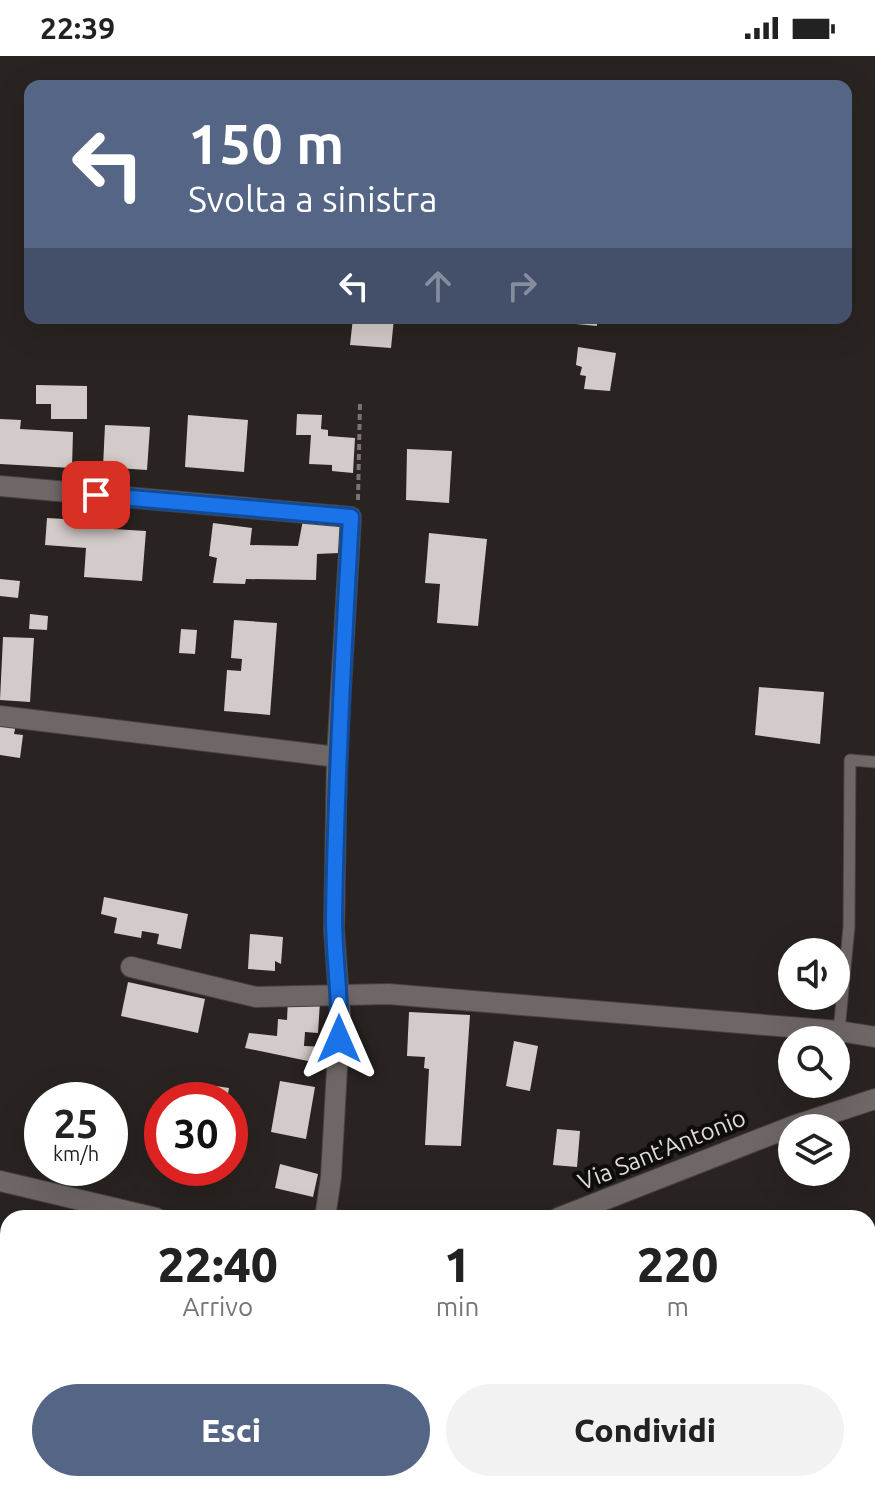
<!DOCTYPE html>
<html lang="it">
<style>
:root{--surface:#fff;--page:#f2f2f2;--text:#222;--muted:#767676;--accent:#556585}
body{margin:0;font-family:Ubuntu,sans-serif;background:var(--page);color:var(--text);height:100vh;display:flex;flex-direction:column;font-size:30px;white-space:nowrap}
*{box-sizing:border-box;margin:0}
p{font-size:26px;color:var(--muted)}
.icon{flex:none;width:44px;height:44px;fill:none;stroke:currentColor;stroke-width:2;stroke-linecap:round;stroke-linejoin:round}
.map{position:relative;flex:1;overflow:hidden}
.drawer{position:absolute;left:0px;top:1154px;width:876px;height:282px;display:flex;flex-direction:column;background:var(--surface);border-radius:24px 24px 0 0;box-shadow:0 8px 32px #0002}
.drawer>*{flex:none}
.banner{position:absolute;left:24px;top:24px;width:828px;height:244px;border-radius:16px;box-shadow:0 8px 32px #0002;background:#556585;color:#fff;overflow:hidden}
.controls{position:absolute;left:778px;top:882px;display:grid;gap:16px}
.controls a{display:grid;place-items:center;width:72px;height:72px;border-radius:50%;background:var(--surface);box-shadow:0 8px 32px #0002;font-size:40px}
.speed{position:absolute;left:24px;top:1026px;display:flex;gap:16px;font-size:40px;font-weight:700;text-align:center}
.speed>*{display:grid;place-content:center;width:104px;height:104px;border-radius:50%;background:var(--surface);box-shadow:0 8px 32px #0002;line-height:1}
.speed small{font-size:20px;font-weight:400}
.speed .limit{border:12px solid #d22;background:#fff;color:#111}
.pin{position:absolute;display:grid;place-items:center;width:68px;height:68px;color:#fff;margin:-34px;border-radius:16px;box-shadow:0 4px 12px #0006}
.me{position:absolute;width:88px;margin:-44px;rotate:0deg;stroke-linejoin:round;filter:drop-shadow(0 0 6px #0008)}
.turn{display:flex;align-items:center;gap:28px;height:168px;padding:0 32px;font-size:36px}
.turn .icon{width:104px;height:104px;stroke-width:2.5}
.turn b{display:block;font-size:56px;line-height:68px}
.lanes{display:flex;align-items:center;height:76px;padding:0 32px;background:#0003;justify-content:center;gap:40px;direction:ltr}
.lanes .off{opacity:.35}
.eta{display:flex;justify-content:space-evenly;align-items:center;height:136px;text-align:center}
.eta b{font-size:48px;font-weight:800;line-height:56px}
.action{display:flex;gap:16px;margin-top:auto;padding:16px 32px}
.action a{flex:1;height:92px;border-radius:48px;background:var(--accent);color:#fff;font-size:32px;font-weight:800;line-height:92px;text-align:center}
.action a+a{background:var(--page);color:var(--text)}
.status{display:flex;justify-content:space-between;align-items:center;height:56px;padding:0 40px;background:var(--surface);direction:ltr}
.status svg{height:22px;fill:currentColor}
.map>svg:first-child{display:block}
.building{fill:#d3cbc9}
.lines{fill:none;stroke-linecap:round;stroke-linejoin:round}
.lane-casing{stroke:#474241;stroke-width:13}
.street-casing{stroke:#474241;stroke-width:22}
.path{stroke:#7a7473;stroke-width:4;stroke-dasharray:6 4;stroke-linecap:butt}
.lane{stroke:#6e6765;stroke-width:11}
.street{stroke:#6e6765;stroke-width:20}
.route-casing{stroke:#114b97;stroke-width:20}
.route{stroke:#1a73e8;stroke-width:14}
.labels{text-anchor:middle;stroke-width:8;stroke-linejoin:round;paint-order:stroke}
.street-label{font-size:24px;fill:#dfdad9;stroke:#0f0d0c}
</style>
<div class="status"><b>22:39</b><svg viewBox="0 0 49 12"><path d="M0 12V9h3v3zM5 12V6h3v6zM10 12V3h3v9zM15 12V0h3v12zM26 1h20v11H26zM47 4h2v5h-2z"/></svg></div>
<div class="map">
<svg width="875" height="1435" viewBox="0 0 875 1435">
<rect width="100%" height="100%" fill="#292321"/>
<path class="building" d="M353,262H394L391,292L350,289Z
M555,262H597V270L555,266Z
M578,291L616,297L610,335L584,333L586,320L580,319L582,311L576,309Z
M36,329L87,330V363H51V348H36Z
M297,358L322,359L321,373L328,374V380L355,382L353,417L332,415V409L309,408L311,379H296Z
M188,359L248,364L244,416L185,411Z
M0,363L21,364L20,373L73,376L72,412L0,408Z
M105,369L150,371L147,414L103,411Z
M407,393L452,395L449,447L406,444Z
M47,462L80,464L79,471L146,475L142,525L84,521L86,492L45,489Z
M303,464L340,465L339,497L317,498L316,524L246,523L245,528L213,527L217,502L209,500L213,467L252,472L250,489L298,490Z
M429,477L487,483L478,570L437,567L440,528L425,527Z
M0,523L20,525L18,542L0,540Z
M30,558L48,560L47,574L29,573Z
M234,564L277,567L270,659L224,655L227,614L241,615L242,603L231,602Z
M181,573L197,574L195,598L179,597Z
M3,581L34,582L30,646L0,644Z
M759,631L824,636L820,688L755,679Z
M0,665L16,668L14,678L23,679L20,702L0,699Z
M104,841L188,858L181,893L157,888L159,878L142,875L141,882L114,877L117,862L101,858Z
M250,878L283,881L281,908L275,905V915L248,913Z
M128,926L205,943L198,977L121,960Z
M288,943L320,945L318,977L305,976L304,990L328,991L327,1009L245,992L249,977L277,980L278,963L287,964Z
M409,956L470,959L461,1090L425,1089L429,1013L424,1012L425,1001L407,1000Z
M514,985L538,990L530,1035L506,1030Z
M280,1025L315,1031L306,1083L271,1076Z
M196,1027L229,1032L227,1044H193Z
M160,1060H162V1103L153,1101Z
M557,1073L580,1075L577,1111L553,1109Z
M280,1108L318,1118L313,1141L275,1132Z
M7,1193H8V1276L0,1275V1223Z"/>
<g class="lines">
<g class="lane-casing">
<path id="lane" d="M839,975L849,871L850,704L875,706
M366,1428L369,1435"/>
</g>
<g class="street-casing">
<path id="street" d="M0,430L351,461L337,701L334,873L340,958L331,1121L325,1162
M0,660L337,701
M131,911L256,941L388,938L839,975L875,981
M0,1125L156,1162
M558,1162L793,1070L875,1043"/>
</g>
<path class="path" d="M358,444L360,346"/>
<use href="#lane" class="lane"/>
<use href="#street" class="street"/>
</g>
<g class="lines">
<g class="route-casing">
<path id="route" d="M96,439L351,461C343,595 336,728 334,862C334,902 341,942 339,983"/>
</g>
<use href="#route" class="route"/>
</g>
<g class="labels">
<g class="street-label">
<text transform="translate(662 1094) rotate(-22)" y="8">Via Sant'Antonio</text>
</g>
</g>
</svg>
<div class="controls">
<a><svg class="icon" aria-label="sound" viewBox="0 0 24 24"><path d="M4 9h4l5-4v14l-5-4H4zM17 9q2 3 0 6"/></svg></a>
<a><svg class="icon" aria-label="search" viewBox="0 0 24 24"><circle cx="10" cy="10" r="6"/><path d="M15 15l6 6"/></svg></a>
<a><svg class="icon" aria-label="layers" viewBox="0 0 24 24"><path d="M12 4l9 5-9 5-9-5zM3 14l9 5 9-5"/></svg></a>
</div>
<div class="speed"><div>25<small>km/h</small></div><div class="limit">30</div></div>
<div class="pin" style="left:96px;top:439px;background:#d93025"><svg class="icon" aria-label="arrive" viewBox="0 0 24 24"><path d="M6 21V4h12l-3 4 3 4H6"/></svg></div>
<svg class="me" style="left:339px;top:983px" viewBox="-20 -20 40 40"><path d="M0-17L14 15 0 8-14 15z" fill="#1a73e8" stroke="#fff" stroke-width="4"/></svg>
<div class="banner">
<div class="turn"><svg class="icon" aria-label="left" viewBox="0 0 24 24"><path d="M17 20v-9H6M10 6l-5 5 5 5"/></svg><div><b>150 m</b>Svolta a sinistra</div></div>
<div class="lanes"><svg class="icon" aria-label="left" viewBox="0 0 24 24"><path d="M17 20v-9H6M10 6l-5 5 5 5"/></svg><svg class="icon off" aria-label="ahead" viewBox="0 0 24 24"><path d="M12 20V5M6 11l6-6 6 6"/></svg><svg class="icon off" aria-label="right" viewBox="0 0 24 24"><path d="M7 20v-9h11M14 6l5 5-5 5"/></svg></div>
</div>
<section class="drawer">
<div class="eta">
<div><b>22:40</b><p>Arrivo</p></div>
<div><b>1</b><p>min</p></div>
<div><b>220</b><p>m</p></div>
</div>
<div class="action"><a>Esci</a><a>Condividi</a></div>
</section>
</div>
